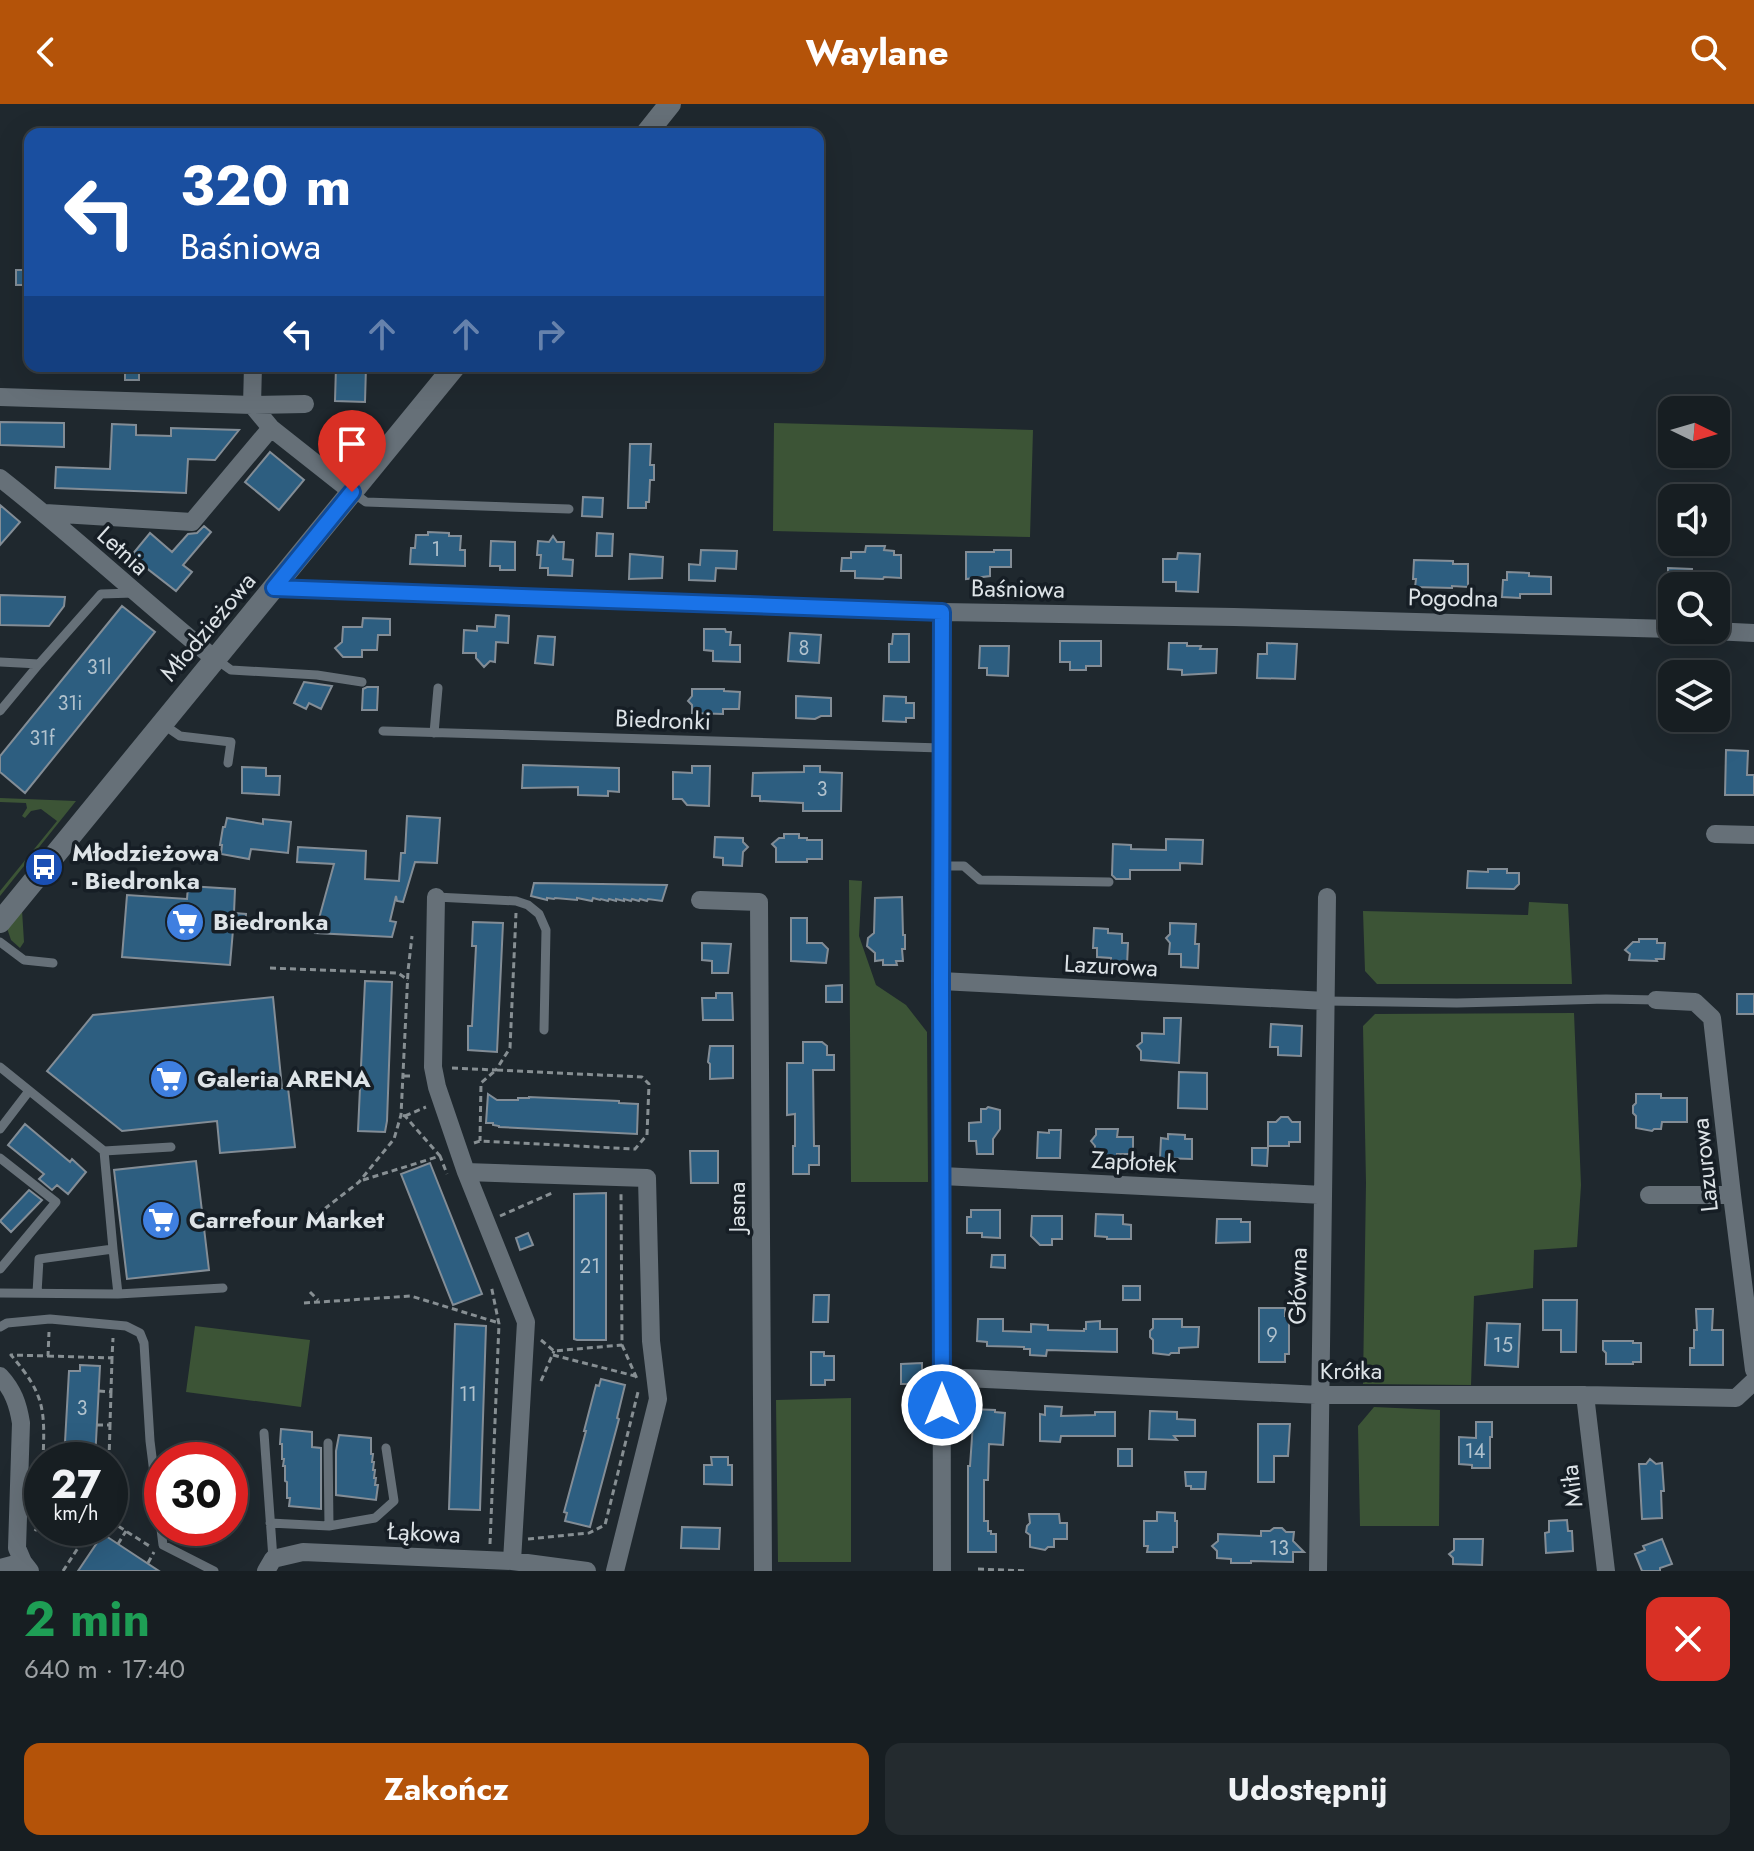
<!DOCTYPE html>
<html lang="pl">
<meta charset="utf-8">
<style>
:root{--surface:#171e22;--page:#242b2f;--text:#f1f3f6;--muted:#9ea2a5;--line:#363c40;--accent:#b45309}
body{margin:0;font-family:Jost,sans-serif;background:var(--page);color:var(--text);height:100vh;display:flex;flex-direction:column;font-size:30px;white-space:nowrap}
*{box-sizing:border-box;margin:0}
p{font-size:26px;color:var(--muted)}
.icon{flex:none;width:44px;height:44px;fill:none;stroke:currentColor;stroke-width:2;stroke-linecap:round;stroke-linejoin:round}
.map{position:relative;height:1467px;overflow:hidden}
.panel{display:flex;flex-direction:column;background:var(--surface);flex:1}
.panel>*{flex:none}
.top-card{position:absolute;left:24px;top:24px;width:800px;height:244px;border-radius:16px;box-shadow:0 8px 32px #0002,0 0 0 2px var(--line);background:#1a4fa0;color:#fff;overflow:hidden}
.needle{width:52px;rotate:95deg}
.tools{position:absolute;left:1658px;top:292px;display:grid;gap:16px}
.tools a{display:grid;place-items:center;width:72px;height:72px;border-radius:16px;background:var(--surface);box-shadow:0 8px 32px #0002,0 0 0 2px var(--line);font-size:40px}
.speed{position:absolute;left:24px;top:1338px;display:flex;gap:16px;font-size:40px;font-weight:700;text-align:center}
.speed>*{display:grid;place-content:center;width:104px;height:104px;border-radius:50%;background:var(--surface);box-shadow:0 8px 32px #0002,0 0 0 2px var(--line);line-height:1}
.speed small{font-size:20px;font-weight:400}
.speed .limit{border:12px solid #d22;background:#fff;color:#111}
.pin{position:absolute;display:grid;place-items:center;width:68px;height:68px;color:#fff;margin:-82px -34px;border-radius:50% 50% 50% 0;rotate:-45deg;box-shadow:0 0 8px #0007}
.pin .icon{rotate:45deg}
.me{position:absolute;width:88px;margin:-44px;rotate:0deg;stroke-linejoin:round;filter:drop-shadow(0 0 6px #0008)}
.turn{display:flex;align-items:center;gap:28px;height:168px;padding:0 24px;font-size:36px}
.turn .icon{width:104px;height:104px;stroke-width:2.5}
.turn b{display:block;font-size:56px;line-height:68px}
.lanes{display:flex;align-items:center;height:76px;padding:0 24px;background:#0003;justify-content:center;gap:40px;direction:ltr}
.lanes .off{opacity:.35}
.round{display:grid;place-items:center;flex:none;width:84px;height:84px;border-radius:16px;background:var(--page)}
.head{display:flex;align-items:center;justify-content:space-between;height:136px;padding:0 24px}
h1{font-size:48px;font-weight:700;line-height:60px;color:#1e9e55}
.button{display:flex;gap:16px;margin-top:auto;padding:16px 24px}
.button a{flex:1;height:92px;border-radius:16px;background:var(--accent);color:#fff;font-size:32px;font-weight:700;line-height:92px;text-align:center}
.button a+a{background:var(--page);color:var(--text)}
header{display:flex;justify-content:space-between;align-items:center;height:104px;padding:0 24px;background:var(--accent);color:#fff;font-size:36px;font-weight:700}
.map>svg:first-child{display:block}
.green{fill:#3c5436}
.building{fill:#2d5e80;stroke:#838d96;stroke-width:2}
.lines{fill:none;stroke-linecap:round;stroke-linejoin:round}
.path{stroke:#878f93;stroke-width:3;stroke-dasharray:6 4;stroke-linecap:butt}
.service{stroke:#667078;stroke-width:9}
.minor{stroke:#667078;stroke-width:18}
.tertiary{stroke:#667078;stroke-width:22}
.route-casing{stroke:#114b97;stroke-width:20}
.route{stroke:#1a73e8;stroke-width:14}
.labels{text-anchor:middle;stroke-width:7;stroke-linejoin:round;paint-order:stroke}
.number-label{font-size:20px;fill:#b1c2cd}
.street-label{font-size:24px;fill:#dde3e7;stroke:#161e25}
.poi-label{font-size:24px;font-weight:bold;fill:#dde3e7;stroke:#161e25;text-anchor:start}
</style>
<header><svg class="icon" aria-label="back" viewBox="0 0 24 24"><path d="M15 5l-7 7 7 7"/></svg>Waylane<svg class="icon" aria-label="search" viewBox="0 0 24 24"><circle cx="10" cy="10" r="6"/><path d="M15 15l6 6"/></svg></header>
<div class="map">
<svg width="1754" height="1467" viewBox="0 0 1754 1467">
<rect width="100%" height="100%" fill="#1f282e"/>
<path class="green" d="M774,319L1033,326L1030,433L773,427Z
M0,694L76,697L0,792V787L57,717L41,705L31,707L25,714L22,712L27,704L26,699L0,698Z
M849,776L862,777L859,832L876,881L906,901L927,928L928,1078H851Z
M1529,798L1568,800L1572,880H1377L1365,867L1363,807L1528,811Z
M22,806L24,838L20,844L11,836L7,824Z
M1574,909L1581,1081L1577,1143L1534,1146L1533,1184L1474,1192L1471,1281L1363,1280L1366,1079L1363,922L1375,910Z
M195,1222L310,1236L301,1303L186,1288Z
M851,1294V1458H778L776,1296Z
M1374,1303L1440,1306L1439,1422H1360L1358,1322Z"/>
<path class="building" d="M16,166H30V181H16Z
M125,262H139V276H125Z
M336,262H366L365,298L335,297Z
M337,315L355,330L340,348L337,345L334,349L320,337Z
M0,318L64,319V343L0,341Z
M112,320L136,321V331L171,332V324L239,326L215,356L188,355L186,389L55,384L56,363L110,365Z
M630,340H651L650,361H654V376H650L649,398H646V404H628Z
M270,348L304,376L279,406L245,378Z
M583,393L603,394L602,413L582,412Z
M0,401L20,418L0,441Z
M204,422L211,428L183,461L192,468L176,487L131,452L150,429L172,448L188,430L197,429Z
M428,428L449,429V432H461L460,446H465V462L410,460L411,444H415L416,431H428Z
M597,429L613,430L612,452H596Z
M553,432L557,438H564L563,455L573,456L572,472L548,471V464H540L541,451H537L538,437L549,438Z
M491,437L515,438V466H500V462H490Z
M866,442H885L884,446L894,447V451H901V474L884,473L883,475L855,474V467H841L842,454H851V448H865Z
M701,446L737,447L736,465L716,464L715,477L689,476V460L700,461Z
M994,446H1011V463H990V472L966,475V448H994Z
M1178,449L1200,450L1198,488L1176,487V478H1163V455H1177Z
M630,450L663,453L662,474L629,475Z
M1414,456L1453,457V460H1468V483L1452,482V484L1415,483L1416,475H1413Z
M1668,464L1692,465L1691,482H1668Z
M1507,468L1529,469V472L1551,473V490H1520V494L1502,493L1503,476H1507Z
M0,491L65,493L64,502L49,522L0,521Z
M122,502L155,528L25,689L0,668V652Z
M496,511L509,512L508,539L496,538L495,558L490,557L484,563L476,554V549H463L464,526L477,527V522L495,523Z
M363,514L390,515V531H378L377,546H362V553H343L335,544L342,538L343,523H362Z
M704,525H725L726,528H731L730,541H740V558L713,557V547L704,546Z
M790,529L821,531L819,559L788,557Z
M893,530H909V558H889V540H892Z
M538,532L555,533L553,561L535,559Z
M1060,537H1101V562H1086V566H1070V558H1060Z
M1169,539H1187V542H1201L1200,545H1217L1216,569L1182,571V566L1168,565Z
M1267,539L1297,540L1295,575L1257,574L1258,550H1267Z
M980,542H1009L1008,572L987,571V564H979Z
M304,578L332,582L321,605L309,599L306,605L294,599Z
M367,583H378L377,606H362L363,585Z
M692,585H724V587L740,588L739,605H723V610L692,609V601L688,597L692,592Z
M796,592L831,594V612H821L815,615L796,614Z
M884,592L906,593V599H914V614H906V618L883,617Z
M1726,646L1748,647L1747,671H1754V691H1725Z
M523,661L619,664V688L608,687V692L578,691V683L522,684Z
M692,662H710L709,702L687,701L682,695H673V668L692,669Z
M804,662H820V668L842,669L841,707H803V699L760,697V692H752L753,669L804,668Z
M242,663L266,664V672H280L279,691L242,689Z
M407,712L440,714L437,759L415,758L403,798L397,797L396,792L390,817L396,818L392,833L315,829L334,760L297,758L298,743L366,747L365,775L399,777L401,749H405Z
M227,714L263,720V715L291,718L288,749L251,745L249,755L221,750L222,741H220L223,723H225Z
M784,730H799V734H807V736H822V755H807V758H776V744L772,740L779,734H784Z
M715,733L743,734V738L748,743L743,748L742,762L723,761V754L714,753Z
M1166,735L1203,736L1202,760L1180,759V766H1130V775H1116L1112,771L1113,740L1131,741V745L1166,746Z
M1488,765H1507V769H1519V780L1514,785L1467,784L1468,767L1488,768Z
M534,779L667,781L662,797L648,795L647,797L640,795L639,797L632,795L631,797L624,795V797L616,795V797L609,795L608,797L601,795L600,796L593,794L592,797L577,794V796L555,794L554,795L547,794V796L531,792Z
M188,782L235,785L234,809L246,810L245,826H233L230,861L122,853L127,791L187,795Z
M902,793L903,831H905V845H902L903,857H896L897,861H883V856L875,857V849L867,842L868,834L874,829L875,794Z
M791,814H807V839H822L828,845L826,859L791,857Z
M473,818L503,819L497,948L468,946V922H472L476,842H472Z
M1170,819L1196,820L1195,840H1199L1198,864L1181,863V850H1169L1170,839L1166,834L1170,830Z
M1094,824L1108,825V829L1122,830V839H1128L1127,861H1111V854L1097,853V844H1093Z
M1639,835H1657V839H1665L1664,855H1656L1657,857L1629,856L1630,850L1625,846L1633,838H1639Z
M702,839L731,840L728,869H712V857L702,856Z
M365,877L392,878L387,1017L385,1028L358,1027Z
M842,881V898H826V882Z
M716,889H732L733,916H703L702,894H716Z
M1737,890H1754V910H1737Z
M273,893L282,984H288L295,1043L220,1049L217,1017L122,1027L47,967L93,911Z
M1164,914H1181L1179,959L1141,956V947L1137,942L1142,938V929L1164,930Z
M1271,920L1302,922L1301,952L1278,951V943H1270Z
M803,938H822L827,942V951H834V966H813L814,1042H819V1061H809V1070H793V1042H795V1010L787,1011V959H803Z
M710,942H733V974L710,975V960L708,958Z
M1179,968L1207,969V1005L1178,1004Z
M488,990L497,996H518V994H529V993L619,997V999L638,1000L637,1030L499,1023V1022L493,1021V1019H486Z
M1636,990H1661V994H1687V1018H1662L1661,1025H1654L1652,1027L1636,1024V1012L1633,1009V1002L1636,999Z
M988,1003L1000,1006V1025L993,1035V1050H977L976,1037H969V1019L981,1018V1005H986Z
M1281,1013H1288L1292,1018H1300V1038H1289V1042H1268V1018H1276Z
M25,1020L70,1058L72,1055L86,1068L68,1090L57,1081L52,1086L39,1075L44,1070L8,1041Z
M1096,1025H1118L1117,1033H1133V1050H1117V1053H1095V1042L1091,1037L1096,1031Z
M1049,1026H1061L1060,1054H1037L1038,1028L1049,1029Z
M1168,1030L1185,1031V1035H1192V1055L1160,1054L1161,1034L1168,1035Z
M1252,1044H1268L1267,1062L1252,1061Z
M690,1047H718V1079H691Z
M196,1057L209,1166L127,1175L114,1066Z
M430,1059L482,1190L453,1201L401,1070Z
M29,1086L42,1096L11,1128L0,1117Z
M606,1089V1236H577L574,1235V1090Z
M971,1106H1000V1134L982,1133V1129H967V1113H971Z
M1096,1110L1123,1111V1120L1131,1121V1135H1107V1133L1095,1132Z
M1032,1112H1062V1135H1052V1141H1040L1031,1132Z
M1217,1115H1241V1118H1250V1138L1216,1139Z
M528,1129L533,1141L520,1146L516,1134Z
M992,1151H1005V1164L991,1163Z
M1123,1182H1140V1196H1123Z
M814,1191H829L828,1218H813Z
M1543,1196H1577L1576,1248H1561V1226H1543Z
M1259,1204H1285V1212H1289V1250H1285V1258H1259Z
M1696,1205H1713L1712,1226H1723V1261H1690V1244H1694V1226H1697Z
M978,1215H1003V1227L1031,1228V1220L1048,1221V1226L1084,1227V1225H1086V1218L1100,1217V1225H1117V1248L1047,1246L1046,1252L1030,1251V1245H1024V1243L987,1242V1238L977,1237Z
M1153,1215H1182V1223H1199L1198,1243L1179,1244V1249H1171L1169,1251L1153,1249V1236L1150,1233V1227L1153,1224Z
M1487,1219L1520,1220L1518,1263L1485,1261Z
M455,1220L486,1222L480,1406L449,1405Z
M1603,1237H1633V1239H1641V1258H1633V1260H1606V1249L1603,1246Z
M811,1248H824V1252H834V1276H825V1281H811Z
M922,1259V1280H901V1260Z
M80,1261L100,1262L95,1356H64L69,1267H80Z
M601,1275L625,1281L617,1314L619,1315L590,1423L565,1417L567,1409L564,1408L586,1327H584L596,1281L599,1282Z
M1045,1302L1062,1303L1061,1312L1095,1311V1308H1115V1332H1061L1060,1338L1040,1337V1310L1045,1311Z
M971,1305L995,1306V1308L1005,1309L1003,1341L989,1340L988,1376H984V1417H988V1427H991V1430H996V1448H968V1362H970L973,1319H970Z
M1150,1307L1177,1308V1315L1195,1316V1332H1174L1177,1336L1149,1335Z
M1476,1318H1492V1333H1490V1364H1472V1361L1459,1360V1333L1476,1334Z
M1258,1320H1290L1288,1352H1274V1378H1258Z
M281,1325L312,1328V1343L321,1344V1405L289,1402L290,1394H287V1378L285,1377V1362H283L284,1355H282V1340H280Z
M339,1331L371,1334V1350H373L372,1358H374L373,1366H375L374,1374H376L375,1381H378L376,1396L336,1391V1347Z
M1118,1345H1132V1362H1118Z
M711,1353H728V1361H732V1381L704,1380V1361H712Z
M1650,1355L1656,1360L1662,1359L1664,1387H1661L1662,1414L1642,1415L1639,1360H1646Z
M1185,1368H1206L1205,1385H1191V1382H1186Z
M1157,1408L1175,1409V1417H1177V1443H1173V1448H1147L1148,1442H1144V1417H1157Z
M1029,1410H1059L1060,1419H1067V1435H1054V1443H1048L1045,1446L1030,1443V1431L1026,1428L1027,1422L1030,1419Z
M1567,1416L1568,1427H1572L1573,1447L1546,1449L1545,1429L1549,1428V1417Z
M682,1423L720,1424L719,1445L681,1444Z
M1274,1424H1282L1286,1428H1294L1293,1437L1304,1448H1293V1458L1251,1457V1459H1231V1455L1217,1454V1447L1212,1442L1218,1437V1430L1261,1432V1427H1270Z
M103,1430L118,1440L159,1467H78Z
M1454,1435H1483L1482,1461L1453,1460V1454L1449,1450L1454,1446Z
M1662,1435L1672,1460L1660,1464V1467H1642L1635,1450L1645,1446L1643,1442Z"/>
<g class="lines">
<path class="path" d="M270,864L398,869L408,876
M452,964L496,966L510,944L516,809
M404,972H414
M405,1012L426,1003
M474,1039L480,1037L635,1045L647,1031L649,980L642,973L496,966L481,979L480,1037
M441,1052H440L447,1070
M363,1076L440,1052L405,1012L402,1011
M500,1112L552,1089
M309,1117L359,1078L394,1035L401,1011L408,867L412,832
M310,1188L318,1196
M304,1199L411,1192L499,1219
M541,1236L554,1247L622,1241L621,1089
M622,1241L638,1277
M553,1251L635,1272
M48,1252L112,1254L113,1234
M541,1277L554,1247
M99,1287L111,1288L112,1254
M97,1321H110L111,1288
M43,1356C45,1305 45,1291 11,1251L48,1252L49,1228
M109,1356L110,1321
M110,1417L151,1443
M35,1427L39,1421L42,1367
M528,1435L589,1429L605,1421L638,1288
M118,1440L126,1427
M490,1440L499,1220L491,1181
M148,1459L154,1448
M978,1465L1028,1467
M63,1467L91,1424"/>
<path class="service" d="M352,388L366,398L569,405
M217,556L231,566L317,571L362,578
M0,558L39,560L101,490L134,489
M0,607L39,560
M164,621L180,632L231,638L228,659
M383,627L941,644
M434,629L438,584
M941,762H964L980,776L1109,778
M436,793L516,797L528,801L539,810L546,826L544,926
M0,838L24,856L53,859
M1326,897L1457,899L1606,895L1656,896
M0,963L104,1047L113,1145L39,1155L37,1189
M0,1025L29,987
M104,1047L171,1043
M0,1054L56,1098L0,1165
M113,1145L118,1190
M0,1189L118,1190L223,1184
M0,1223L7,1219L50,1215L126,1222L140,1229L144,1239L150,1337L163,1441L214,1467
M264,1329L273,1455
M328,1339L329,1422
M270,1419L329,1422L375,1414L394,1397L386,1344"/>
<path class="minor" d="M253,262L252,301L305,300
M0,293L252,301L271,324L352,388
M0,374C74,432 142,496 215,555
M45,409L192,418L271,324
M274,484L942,508L1234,513L1672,525
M1692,526L1754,529
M1715,730L1754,731
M436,793L433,963L437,983L466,1068L526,1218L512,1457
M700,796L759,798L763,1467
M941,877L1326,897
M1656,896L1695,898L1712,914L1732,1091L1754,1266
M466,1068L647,1074L651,1237L658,1295L615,1467
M942,1072L1323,1091
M1649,1091H1732
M0,1272C13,1286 18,1300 21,1319L17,1444L23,1458L30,1467
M942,1273L1321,1291H1585L1736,1294L1754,1277
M1585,1291L1606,1467
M0,1464L23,1458
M266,1467L273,1455L303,1448L512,1457L587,1467
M942,1467L941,877L942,508
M1318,1467L1327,793"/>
<path class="tertiary" d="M646,30L670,0
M0,818L455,262"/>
</g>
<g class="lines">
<g class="route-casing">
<path id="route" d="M352,388L274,484L942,508L941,877L942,1301"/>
</g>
<use href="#route" class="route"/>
</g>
<defs>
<g id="bus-disc" transform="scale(2)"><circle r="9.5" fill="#1a4fb4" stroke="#161e25"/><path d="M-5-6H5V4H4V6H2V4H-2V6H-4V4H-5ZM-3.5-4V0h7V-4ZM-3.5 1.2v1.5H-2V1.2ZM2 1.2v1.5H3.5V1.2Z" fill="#fff"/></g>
<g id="supermarket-disc" transform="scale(2)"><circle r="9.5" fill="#3f7fe0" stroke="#161e25"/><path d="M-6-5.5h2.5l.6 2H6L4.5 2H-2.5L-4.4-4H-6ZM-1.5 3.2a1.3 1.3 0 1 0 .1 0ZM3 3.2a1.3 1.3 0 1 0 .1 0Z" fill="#fff"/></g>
</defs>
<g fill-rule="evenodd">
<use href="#bus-disc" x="44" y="763"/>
<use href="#supermarket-disc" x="185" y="818"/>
<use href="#supermarket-disc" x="169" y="975"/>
<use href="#supermarket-disc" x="161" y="1116"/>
</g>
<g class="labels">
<g class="number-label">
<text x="436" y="452">1</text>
<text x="804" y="551">8</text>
<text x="99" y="570">31l</text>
<text x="70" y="606">31i</text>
<text x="42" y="641">31f</text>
<text x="822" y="692">3</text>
<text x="590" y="1169">21</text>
<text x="1272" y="1238">9</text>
<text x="1503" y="1248">15</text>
<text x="468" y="1297">11</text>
<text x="82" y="1311">3</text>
<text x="1475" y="1354">14</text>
<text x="1279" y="1451">13</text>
</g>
<g class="street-label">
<text transform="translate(123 447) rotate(42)" y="8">Letnia</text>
<text transform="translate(1018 485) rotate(1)" y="8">Baśniowa</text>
<text transform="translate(1453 494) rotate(1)" y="8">Pogodna</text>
<text transform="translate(208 523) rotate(-50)" y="8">Młodzieżowa</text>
<text transform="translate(663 616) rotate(2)" y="8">Biedronki</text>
<text transform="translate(1111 862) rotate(3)" y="8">Lazurowa</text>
<text transform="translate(1134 1058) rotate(3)" y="8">Zapłotek</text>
<text transform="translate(1705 1061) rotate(-96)" y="8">Lazurowa</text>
<text transform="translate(737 1103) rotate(-90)" y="8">Jasna</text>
<text transform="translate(1298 1182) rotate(-89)" y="8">Główna</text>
<text x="1351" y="1275">Krótka</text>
<text transform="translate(1572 1382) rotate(-97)" y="8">Miła</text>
<text transform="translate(424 1429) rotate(3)" y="8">Łąkowa</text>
</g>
<g class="poi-label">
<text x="72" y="757">Młodzieżowa<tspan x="72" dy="28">- Biedronka</tspan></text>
<text x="213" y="826">Biedronka</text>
<text x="197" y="983">Galeria ARENA</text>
<text x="189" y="1124">Carrefour Market</text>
</g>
</g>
</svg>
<div class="tools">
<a><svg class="needle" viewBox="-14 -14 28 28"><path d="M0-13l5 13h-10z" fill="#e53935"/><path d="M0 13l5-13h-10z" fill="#9ea2a5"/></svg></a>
<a><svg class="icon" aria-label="sound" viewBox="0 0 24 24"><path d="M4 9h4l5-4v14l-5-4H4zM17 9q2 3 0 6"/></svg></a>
<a><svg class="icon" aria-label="search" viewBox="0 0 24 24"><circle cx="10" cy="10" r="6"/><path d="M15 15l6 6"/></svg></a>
<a><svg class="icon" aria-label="layers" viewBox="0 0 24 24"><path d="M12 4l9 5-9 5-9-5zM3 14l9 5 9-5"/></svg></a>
</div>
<div class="speed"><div>27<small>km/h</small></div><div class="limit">30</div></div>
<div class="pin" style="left:352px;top:388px;background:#d93025"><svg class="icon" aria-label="arrive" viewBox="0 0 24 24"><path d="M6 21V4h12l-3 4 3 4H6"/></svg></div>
<svg class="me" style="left:942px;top:1301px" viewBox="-20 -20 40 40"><circle r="17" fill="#1a73e8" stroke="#fff" stroke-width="3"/><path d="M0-11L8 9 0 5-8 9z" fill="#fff"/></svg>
<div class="top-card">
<div class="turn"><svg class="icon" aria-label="left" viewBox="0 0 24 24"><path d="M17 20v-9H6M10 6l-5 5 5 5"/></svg><div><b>320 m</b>Baśniowa</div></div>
<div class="lanes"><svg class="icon" aria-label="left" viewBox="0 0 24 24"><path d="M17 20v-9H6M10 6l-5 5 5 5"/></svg><svg class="icon off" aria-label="ahead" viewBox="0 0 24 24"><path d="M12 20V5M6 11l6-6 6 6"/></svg><svg class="icon off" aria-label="ahead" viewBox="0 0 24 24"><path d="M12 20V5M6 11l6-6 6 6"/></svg><svg class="icon off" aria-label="right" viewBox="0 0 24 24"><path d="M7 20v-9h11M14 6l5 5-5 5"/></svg></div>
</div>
</div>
<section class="panel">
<div class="head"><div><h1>2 min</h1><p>640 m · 17:40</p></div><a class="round" style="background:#d93025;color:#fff"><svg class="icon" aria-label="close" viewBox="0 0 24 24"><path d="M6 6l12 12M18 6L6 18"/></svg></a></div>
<div class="button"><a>Zakończ</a><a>Udostępnij</a></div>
</section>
